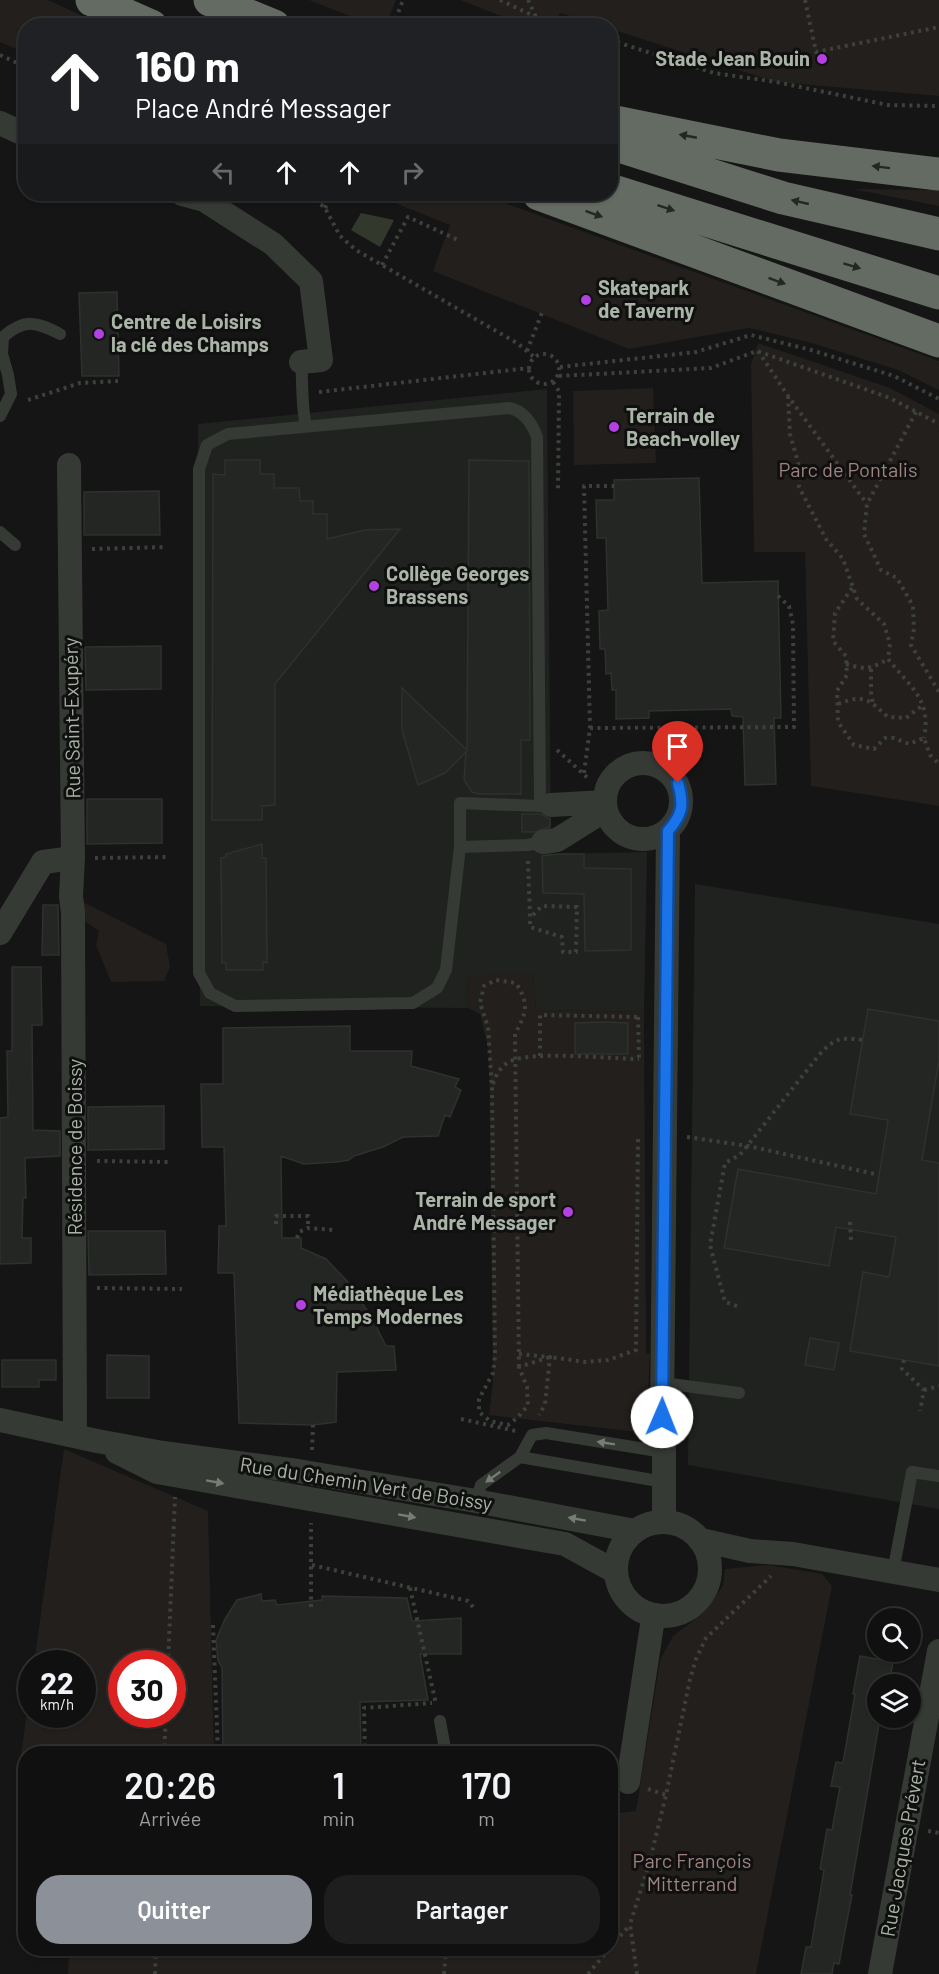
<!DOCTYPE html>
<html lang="fr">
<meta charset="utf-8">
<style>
:root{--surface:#0f100f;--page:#1d1e1d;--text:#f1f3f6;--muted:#9b9d9e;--line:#2f302f;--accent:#8c9099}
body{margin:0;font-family:Barlow,sans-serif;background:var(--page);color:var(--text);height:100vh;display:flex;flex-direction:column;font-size:22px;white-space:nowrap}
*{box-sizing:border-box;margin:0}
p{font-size:20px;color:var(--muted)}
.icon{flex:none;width:33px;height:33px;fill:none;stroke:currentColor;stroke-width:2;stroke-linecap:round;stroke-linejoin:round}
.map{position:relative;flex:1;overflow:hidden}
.sheet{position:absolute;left:18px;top:1746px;width:600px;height:210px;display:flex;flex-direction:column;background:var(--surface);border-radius:24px;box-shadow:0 2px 4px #0004,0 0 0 2px var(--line)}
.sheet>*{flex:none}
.banner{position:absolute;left:18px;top:18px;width:600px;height:183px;border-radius:24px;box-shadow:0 2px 4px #0004,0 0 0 2px var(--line);background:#202124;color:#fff;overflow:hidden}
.fabs{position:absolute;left:867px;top:1608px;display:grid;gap:12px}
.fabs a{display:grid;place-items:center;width:54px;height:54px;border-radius:50%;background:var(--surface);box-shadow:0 2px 4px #0004,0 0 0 2px var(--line);font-size:30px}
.speed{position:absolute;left:18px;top:1650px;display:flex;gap:12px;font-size:30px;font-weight:700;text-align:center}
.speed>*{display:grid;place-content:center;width:78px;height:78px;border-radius:50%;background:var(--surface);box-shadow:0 2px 4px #0004,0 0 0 2px var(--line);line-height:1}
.speed small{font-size:15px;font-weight:400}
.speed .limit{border:9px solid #d22;background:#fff;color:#111}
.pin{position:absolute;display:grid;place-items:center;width:51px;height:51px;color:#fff;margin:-62px -26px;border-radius:50% 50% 50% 0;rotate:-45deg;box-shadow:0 0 6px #0007}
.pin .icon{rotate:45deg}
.me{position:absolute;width:66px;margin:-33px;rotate:1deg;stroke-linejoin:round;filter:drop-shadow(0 0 4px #0008)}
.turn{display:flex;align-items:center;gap:21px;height:126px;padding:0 18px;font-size:27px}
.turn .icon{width:78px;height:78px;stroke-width:2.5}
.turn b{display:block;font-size:42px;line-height:51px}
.lanes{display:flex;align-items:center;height:57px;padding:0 18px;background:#0003;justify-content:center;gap:30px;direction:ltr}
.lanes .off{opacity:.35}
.eta{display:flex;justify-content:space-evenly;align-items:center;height:102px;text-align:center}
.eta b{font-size:36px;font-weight:600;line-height:42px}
.button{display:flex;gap:12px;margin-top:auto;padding:12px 18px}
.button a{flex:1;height:69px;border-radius:24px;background:var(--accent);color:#fff;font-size:24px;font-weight:600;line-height:69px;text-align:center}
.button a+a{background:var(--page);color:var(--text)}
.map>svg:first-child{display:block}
.built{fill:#202220}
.green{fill:#231f1d;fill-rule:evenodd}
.water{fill:#32382b}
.building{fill:#242624;stroke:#2e312e;stroke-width:1.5}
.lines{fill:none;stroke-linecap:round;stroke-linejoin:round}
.path{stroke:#3d413b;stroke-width:4;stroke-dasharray:3 4.5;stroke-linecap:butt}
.lane{stroke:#363a35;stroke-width:12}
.street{stroke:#363a35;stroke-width:24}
.highway{stroke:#646b62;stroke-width:33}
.oneway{fill:#242724}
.oneway2{fill:#767d74}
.route-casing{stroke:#114b97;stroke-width:15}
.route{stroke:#1a73e8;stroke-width:10}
.poi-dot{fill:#b341e1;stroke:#0f100f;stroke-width:2}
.labels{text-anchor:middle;stroke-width:6;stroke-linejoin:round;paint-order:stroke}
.poi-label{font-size:20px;font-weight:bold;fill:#aab4a7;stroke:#0f100f;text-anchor:start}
.park-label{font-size:20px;fill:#9e837f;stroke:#0f100f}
.street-label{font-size:20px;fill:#aab4a7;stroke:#0f100f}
</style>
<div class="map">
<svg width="939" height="1974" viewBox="0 0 939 1974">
<rect width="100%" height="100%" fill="#141514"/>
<path class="built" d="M547,389L551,854L647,852L644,1012L536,1010L533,973L467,977L468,1008L200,1006L198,424Z
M695,884L939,924V1509L688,1465Z"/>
<path class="green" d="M0,0H48L102,25L26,26L25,53L0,42Z
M309,0H396L386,25H373Z
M460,0H939V96L776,82L611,29L610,26L600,25L560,13L555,25H524Z
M852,189L939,190V206Z
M341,194H480L939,361V390L898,370L812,343L749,328L629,349L433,271L450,225L395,203L380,199L338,201Z
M758,343L890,388L939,414V806L811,786L805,552H754L751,365Z
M653,388L656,463L574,465L573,391Z
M71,896L166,944L170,967L164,981L111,982L96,945L99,931L73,913Z
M533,972L536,1010L644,1012L646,1354L650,1353L646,1433L489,1415L493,1382L489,1051L480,1014L468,1008L467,976Z
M64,1449L208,1511L214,1753L26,1754L25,1765L20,1764L31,1680L32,1714H82V1664L34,1663ZM122,1664H172V1714H122Z
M768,1565L822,1574L832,1586L756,1974H68L69,1948H610L611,1814L636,1811L660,1660L673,1636L693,1621L713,1600L723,1586L725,1569Z"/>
<path class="water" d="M361,213L394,220L380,247L351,230Z"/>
<path class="building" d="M117,292L119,376H82L79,293Z
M225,460H260V474H274V488H299L300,501H313V514H327V539L365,530L400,529L275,684V805L262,806V820H212L213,474L225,475Z
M469,460L529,461L530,740H521V794H479L472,792L464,780L466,752L445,773L418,785L402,730V688L467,750Z
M699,478L702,583L778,581L781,718H774L776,784L745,785L743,717L732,716L731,709L649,711V718L616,719V690H612L611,673L606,674L605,649H600L599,611L608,610L606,538H597L596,500H614V480Z
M159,491L160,535H84V492Z
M161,646V689L86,690L85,647Z
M87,799H162V843L87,844Z
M522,814H540L550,819V827L534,832H522Z
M262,844V858H266L267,963L263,962V970H226V963H222L221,858L226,857V854Z
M558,854H584V868L631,869V950L585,951L584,894L543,893L542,856Z
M43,905H58L59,955H42Z
M12,967H41L42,1025H32L33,1130L60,1131V1156L25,1158L26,1198H23L22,1238H31V1263L0,1264V1118L8,1117L7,1051H12Z
M868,1009L939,1021V1060L922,1160L939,1163V1366L850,1351L863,1272L889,1277L896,1237L836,1227L829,1266L724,1248L738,1169L876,1194L888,1120L850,1114Z
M604,1022L628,1023V1054H575V1023Z
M350,1026V1051H412L411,1066L459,1079L455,1087L461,1090L450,1117L445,1115L438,1136L403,1137L383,1147L354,1156L349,1160L337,1162L304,1164L281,1156L282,1238H301V1248L326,1259L347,1281L371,1316L386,1346H394L396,1370L337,1372L336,1422L313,1425L239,1423L234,1273H218L219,1226H226L224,1147H202L201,1084H223V1028Z
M164,1106V1149L88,1150V1107Z
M88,1231H165L166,1274L89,1275Z
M810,1338L839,1343L834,1370L805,1365Z
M107,1355L149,1356V1398H107Z
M2,1360H56V1380H39V1387H2Z
M261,1594L262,1601L275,1600L277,1605L322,1600V1596L407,1598L412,1621L461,1618V1654H420L428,1700L360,1702L361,1754H223L222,1667L218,1661L216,1640L225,1619L237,1600Z
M860,1656L893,1662L889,1684H878V1718H880L850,1895H852L845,1931L839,1964L834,1963L832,1974H801L806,1947H811L824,1870L820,1869L827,1829L832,1830L840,1787L831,1786L836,1762L843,1763L855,1694H853Z"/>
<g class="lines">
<path class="path" d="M500,0L536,17L562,26
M528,0L536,17
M805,0L816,52L939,27
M393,26L403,0
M610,40L714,73L776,82L888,105L939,106
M0,55L26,67
M689,65L693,52
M301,194L317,201L325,208L340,236L356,250L517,343L534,357
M325,208L332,194
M382,265L408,217L458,240
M527,351L543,310
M758,351L788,396L867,504
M529 369a15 15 0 1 1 30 0a15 15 0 1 1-30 0Z
M560,367L696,352L751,335L811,350L894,376L939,399
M559,376L711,368L757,351L890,398L939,424
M553,382L559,391L558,491
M319,392L529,368
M788,396L790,434L799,466V487L826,539L843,559L857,599L884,624L890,644L888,659C909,686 932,699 924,738
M28,400L80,383L118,381
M916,412L867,504L864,534L881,570L897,578L913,606L914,629L911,645L939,692
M92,549L167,547
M852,588L835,613L833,641L846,656L847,675L837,691L838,722L854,745L874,749L885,738H894L909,744L924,738L930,755L939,764
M846,664C866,670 871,669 888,659
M871,669V692L873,704
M838,704C864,694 868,699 888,717L906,718L923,705
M590,728L794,727L793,624L789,606L778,596
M557,750L589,779
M584,773L590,728L584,486H614
M95,858L168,857
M528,861L530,918V927L562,937L563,952H576L577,907L542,906L530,918
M638,1017L639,1059
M540,1056V1015L639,1017
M493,1084C496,1075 500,1067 509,1062C529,1050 612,1059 639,1059
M687,1137L748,1146L875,1174
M97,1161L169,1162
M850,1222L851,1240
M276,1224V1216H308V1228
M297,1238L299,1232L308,1228L334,1230
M97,1288L182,1289
M737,1306L725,1302L710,1245L725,1163L740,1155L819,1055C835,1038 839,1037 863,1040
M519,1354L550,1357L545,1404L539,1415
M904,1360L902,1369L924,1390L920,1411
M519,1367L515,1034C526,1013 530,1005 516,983L496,980L484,986L480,1003L488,1027L492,1088L495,1356L493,1373L479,1399V1412L490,1421L508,1425L518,1417L528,1405L527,1387L519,1367L550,1357L585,1362L608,1360L636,1350L638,1138
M924,1390L939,1386
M461,1419L516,1431
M312,1450L313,1425
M312,1565L468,1601L473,1607
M410,1588L436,1704
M311,1607V1523
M213,1625L218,1754
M168,1664L175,1497
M164,1754L166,1714
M365,1754L364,1708L432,1703
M648,1789L666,1795
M928,1831L939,1833
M610,1947L630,1925
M155,1974L156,1948
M444,1974L446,1948
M588,1974L610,1948
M637,1974L630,1924L649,1864L666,1795L690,1679L696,1659L706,1638L771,1576"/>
<path class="lane" d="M301,362C303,383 301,405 306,426
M0,416L11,394L8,375L2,354L3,337C25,318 36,322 60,334
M0,532L15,545
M460,847V803L540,806L537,437C532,423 524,411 509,408L228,434L207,445L199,469V973L210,993L235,1006L413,1003L437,988L446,970L460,847L528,845L543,842
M663,1383L739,1393
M520,1457L664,1482
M476,1501L481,1485L520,1457L532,1435L546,1433L664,1452
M893,1572L912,1472L939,1476
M440,1721L446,1754
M610,1782H628"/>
<path class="street" d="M0,123L26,135
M182,194L204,200L273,244L311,281L321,360L301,362
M69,465L73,858L71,896L73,913L75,1436
M605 801a38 38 0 1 1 76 0a38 38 0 1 1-76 0Z
M551,805L605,802
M543,842L557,840L605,810
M0,933L43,862L73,858
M0,1420L97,1441L163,1453L298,1471L476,1501L635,1531
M117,1452L157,1472L565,1544L616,1572
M664,1521V1452L662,1417L668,831
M616 1569a47 47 0 1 1 94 0a47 47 0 1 1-94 0Z
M701,1540L750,1551L793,1554L939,1580
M628,1782L652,1625L656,1615
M880,1974L939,1651"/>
<path class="highway" d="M92,0L151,26
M210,0L274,26
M610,121L779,155L939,174
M610,143L783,198L939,234
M610,190L939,293
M539,194L939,341"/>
</g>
<defs><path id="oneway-solid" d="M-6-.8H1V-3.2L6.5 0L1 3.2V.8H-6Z" transform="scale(1.5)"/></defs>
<g class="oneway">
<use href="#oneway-solid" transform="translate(688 136) rotate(-169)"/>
<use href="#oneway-solid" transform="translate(881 167) rotate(-173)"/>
<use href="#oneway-solid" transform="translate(800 202) rotate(-167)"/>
<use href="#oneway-solid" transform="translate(666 208) rotate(18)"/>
<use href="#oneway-solid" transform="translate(594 214) rotate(20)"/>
<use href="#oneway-solid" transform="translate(852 266) rotate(17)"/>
<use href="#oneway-solid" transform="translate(777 281) rotate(20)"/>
</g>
<g class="oneway2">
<use href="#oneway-solid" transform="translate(606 1443) rotate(-171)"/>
<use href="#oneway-solid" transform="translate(493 1477) rotate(144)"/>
<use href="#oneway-solid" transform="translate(215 1482) rotate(10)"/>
<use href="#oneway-solid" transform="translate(407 1516) rotate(10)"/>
<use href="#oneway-solid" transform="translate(577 1519) rotate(-170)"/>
</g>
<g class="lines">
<g class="route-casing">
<path id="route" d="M662,1417L668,831C683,814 684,805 678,783"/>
</g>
<use href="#route" class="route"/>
</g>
<g class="poi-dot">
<circle cx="822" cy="59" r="6"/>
<circle cx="586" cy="300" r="6"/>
<circle cx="99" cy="334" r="6"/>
<circle cx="614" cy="427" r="6"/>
<circle cx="374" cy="586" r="6"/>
<circle cx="568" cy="1212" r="6"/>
<circle cx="301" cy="1305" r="6"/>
</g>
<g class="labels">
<g class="poi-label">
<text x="810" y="66" text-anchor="end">Stade Jean Bouin</text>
<text x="598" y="295">Skatepark<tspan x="598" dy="23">de Taverny</tspan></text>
<text x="111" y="329">Centre de Loisirs<tspan x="111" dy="23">la clé des Champs</tspan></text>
<text x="626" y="423">Terrain de<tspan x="626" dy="23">Beach-volley</tspan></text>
<text x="386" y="581">Collège Georges<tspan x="386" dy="23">Brassens</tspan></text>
<text x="556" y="1207" text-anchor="end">Terrain de sport<tspan x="556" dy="23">André Messager</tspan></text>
<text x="313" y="1301">Médiathèque Les<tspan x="313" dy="23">Temps Modernes</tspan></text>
</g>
<g class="park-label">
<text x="848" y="477">Parc de Pontalis</text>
<text x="692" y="1868">Parc François<tspan x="692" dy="23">Mitterrand</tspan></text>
</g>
<g class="street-label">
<text transform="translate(72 718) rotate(-91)" y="7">Rue Saint-Exupéry</text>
<text transform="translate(75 1147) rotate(-90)" y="7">Résidence de Boissy</text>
<text transform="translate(366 1484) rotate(9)" y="7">Rue du Chemin Vert de Boissy</text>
<text transform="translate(903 1848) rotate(-80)" y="7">Rue Jacques Prévert</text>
</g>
</g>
</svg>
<div class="fabs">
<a><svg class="icon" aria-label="search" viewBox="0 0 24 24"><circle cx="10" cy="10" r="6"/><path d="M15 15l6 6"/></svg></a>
<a><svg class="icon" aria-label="layers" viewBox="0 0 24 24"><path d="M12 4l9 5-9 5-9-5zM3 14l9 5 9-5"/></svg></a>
</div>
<div class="speed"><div>22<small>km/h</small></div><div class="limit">30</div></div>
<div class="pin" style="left:678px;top:783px;background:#d93025"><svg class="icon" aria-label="arrive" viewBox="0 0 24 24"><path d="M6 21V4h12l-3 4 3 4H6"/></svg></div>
<svg class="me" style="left:662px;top:1417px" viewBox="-20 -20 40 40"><circle r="19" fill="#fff"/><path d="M0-13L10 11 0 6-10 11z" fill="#1a73e8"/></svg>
<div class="banner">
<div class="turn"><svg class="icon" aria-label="ahead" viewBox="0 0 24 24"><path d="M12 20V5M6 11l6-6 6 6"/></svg><div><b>160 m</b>Place André Messager</div></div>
<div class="lanes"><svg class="icon off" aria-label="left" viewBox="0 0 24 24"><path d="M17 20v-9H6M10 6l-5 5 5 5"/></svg><svg class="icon" aria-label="ahead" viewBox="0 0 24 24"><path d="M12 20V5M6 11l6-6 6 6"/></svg><svg class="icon" aria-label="ahead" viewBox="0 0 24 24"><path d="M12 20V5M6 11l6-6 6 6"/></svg><svg class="icon off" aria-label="right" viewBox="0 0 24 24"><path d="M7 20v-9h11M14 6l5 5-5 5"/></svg></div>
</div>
<section class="sheet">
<div class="eta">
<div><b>20:26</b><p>Arrivée</p></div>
<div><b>1</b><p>min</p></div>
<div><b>170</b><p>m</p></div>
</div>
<div class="button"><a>Quitter</a><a>Partager</a></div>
</section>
</div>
